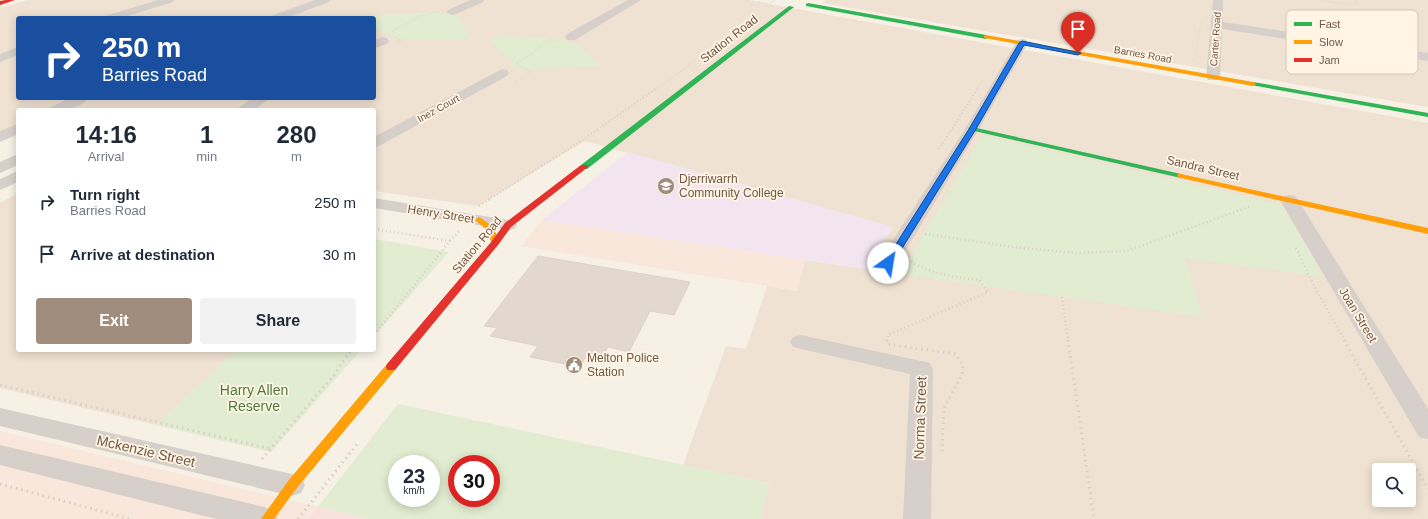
<!DOCTYPE html>
<style>
:root{--surface:#fff;--page:#f2f2f3;--text:#1f2937;--muted:#747a83;--accent:#a08d7e}
body{margin:0;font-family:Arial,sans-serif;background:var(--page);color:var(--text);height:100vh;display:flex;flex-direction:column;font-size:15px;white-space:nowrap}
*{box-sizing:border-box;margin:0}
p{font-size:13px;color:var(--muted)}
.icon{flex:none;width:22px;height:22px;fill:none;stroke:currentColor;stroke-width:2;stroke-linecap:round;stroke-linejoin:round}
.map{position:relative;flex:1;overflow:hidden}
.side{position:absolute;left:16px;top:108px;width:360px;height:244px;display:flex;flex-direction:column;background:var(--surface);border-radius:4px;box-shadow:0 2px 10px #0003}
.side>*{flex:none}
.banner{position:absolute;left:16px;top:16px;width:360px;height:84px;border-radius:4px;box-shadow:0 2px 10px #0003;background:#1a4fa0;color:#fff;overflow:hidden}
.fabs{position:absolute;left:1372px;top:463px;display:grid;gap:8px}
.fabs a{display:grid;place-items:center;width:44px;height:44px;border-radius:4px;background:var(--surface);box-shadow:0 2px 10px #0003;font-size:20px}
.speed{position:absolute;left:388px;top:455px;display:flex;gap:8px;font-size:20px;font-weight:700;text-align:center}
.speed>*{display:grid;place-content:center;width:52px;height:52px;border-radius:50%;background:var(--surface);box-shadow:0 2px 10px #0003;line-height:1}
.speed small{font-size:10px;font-weight:400}
.speed .limit{border:6px solid #d22;background:#fff;color:#111}
.pin{position:absolute;display:grid;place-items:center;width:34px;height:34px;color:#fff;margin:-41px -17px;border-radius:50% 50% 50% 0;rotate:-45deg;box-shadow:0 0 4px #0007}
.pin .icon{rotate:45deg}
.me{position:absolute;width:44px;margin:-22px;rotate:32deg;stroke-linejoin:round;filter:drop-shadow(0 0 3px #0008)}
.turn{display:flex;align-items:center;gap:14px;height:84px;padding:0 20px;font-size:18px}
.turn .icon{width:52px;height:52px;stroke-width:2.5}
.turn b{display:block;font-size:28px;line-height:34px}
.eta{display:flex;justify-content:space-evenly;align-items:center;height:68px;text-align:center}
.eta b{font-size:24px;font-weight:600;line-height:28px}
.primary-button{display:flex;gap:8px;margin-top:auto;padding:8px 20px}
.primary-button a{flex:1;height:46px;border-radius:4px;background:var(--accent);color:#fff;font-size:16px;font-weight:600;line-height:46px;text-align:center}
.primary-button a+a{background:var(--page);color:var(--text)}
ul{padding:0;list-style:none}
li{display:flex;align-items:center;gap:12px;height:52px;padding:0 20px}
li div{flex:1}
li b{display:block;font-size:15px}
li em{font-style:normal}
.map>svg:first-child{display:block}
.residential{fill:#efe2d2;fill-rule:evenodd}
.commercial{fill:#fae7db}
.education{fill:#f2e5ef}
.medical{fill:#f8e0dd}
.green{fill:#e1ecd0;fill-rule:evenodd}
.building{fill:#e2d8cd;stroke:#ded3c8}
.lines{fill:none;stroke-linecap:round;stroke-linejoin:round}
.path-far3{stroke:#d7cfc8;stroke-width:1.5;stroke-dasharray:0.5 2;stroke-linecap:butt}
.path-far2{stroke:#d7cfc8;stroke-width:2;stroke-dasharray:1 2.5;stroke-linecap:butt}
.path-far1{stroke:#d7cfc8;stroke-width:2.5;stroke-dasharray:1 3;stroke-linecap:butt}
.path{stroke:#d7cfc8;stroke-width:3;stroke-dasharray:1.5 4;stroke-linecap:butt}
.street{fill:#d7cfc9;fill-rule:evenodd}
.fast{fill:#30b455;fill-rule:evenodd}
.slow{fill:#ff9f0a;fill-rule:evenodd}
.jam{fill:#e5322d;fill-rule:evenodd}
.route{fill:#1a73e8;stroke:#114b97}
.labels{text-anchor:middle;stroke-width:3.5;stroke-linejoin:round;paint-order:stroke}
.far-street-label{font-size:10px;fill:#725747;stroke:#fff5e5}
.street-label{font-size:12px;fill:#725747;stroke:#fff5e5}
.poi-label{font-size:12px;fill:#725747;stroke:#fff5e5;text-anchor:start}
.near-park-label{font-size:14px;fill:#4f783f;stroke:#fff5e5}
.near-street-label{font-size:14px;fill:#725747;stroke:#fff5e5}
.key{fill:#fff5e5;stroke:#d5c6b6;stroke-width:1}
.key-label{font-size:11px;fill:#725747}
</style>
<div class="map">
<svg width="1428" height="519" viewBox="0 0 1428 519">
<rect width="100%" height="100%" fill="#f6f0e5"/>
<path class="residential" d="M28,0H747L1428,123V519H760L769,483L683,465L726,346L746,349L767,286L797,291L805,260L866,269L893,227L585,141L478,206L374,191V110H18V137L0,134V8ZM18,18H374V98H18ZM1379,470H1409V500H1379Z
M826,0H1428V107L822,3Z
M18,193V350H236L156,425L0,388V203Z"/>
<path class="commercial" d="M542,220L805,260L797,291L521,246Z
M0,431L318,507L309,519H0Z"/>
<path class="education" d="M628,152L893,227L866,269L542,220Z"/>
<path class="medical" d="M318,507L369,519H309Z"/>
<path class="green" d="M436,12L458,16L472,40L399,39L394,36L383,34L374,27V18H362L360,16Z
M501,36L556,38L574,42L602,66L528,69L508,65L512,61L490,41Z
M982,135L1282,205L1324,277L1185,258L1203,317L901,274Z
M374,239L449,252L374,336Z
M236,350H361L271,452L156,425Z
M398,404L769,483L760,519H369L318,507ZM397,464H431V498H397ZM457,464H491V498H457Z"/>
<path class="building" d="M538,256L690,282L674,315L650,311L629,352L608,347L603,356L588,353L580,367L530,357L538,346L490,336L497,328L484,326Z"/>
<g class="lines">
<path class="path-far3" d="M747,0L769,4
M1318,0L1344,4H1356L1357,1L1355,0
M772,6L769,4L775,0
M392,31L421,16L436,12L438,13
M395,37L401,40L396,45
M1194,61L1201,23
M514,82L529,75L530,71L516,63L530,55L550,39L559,41
M656,89L696,60
M977,89L981,82"/>
<path class="path-far2" d="M939,149L978,88
M488,200L587,137L657,88"/>
<path class="path-far1" d="M479,206L490,199
M374,229L450,241L374,335
M925,234L1014,247L1076,253L1127,251L1251,206
M450,241L459,231
M1296,248L1314,286L1345,341
M1062,297L1068,341
M887,341L888,335L988,292L979,280C955,277 929,274 909,260"/>
<path class="path" d="M887,340V344L955,354L963,365L962,375L944,408L942,451
M1068,340L1094,519
M1344,340L1428,489
M0,385L271,449
M262,459L334,375L348,354L353,350
M0,484L130,519
M298,519L358,443"/>
<path class="street" d="M158,0H174L173,2L121,18H103L105,16Z
M315,0H330L329,2L286,18H269L271,16Z
M470,0H484L483,2L456,14L452,15L446,12L448,10Z
M628,0H641L575,40H567L565,37L567,34Z
M1213,0H1223V22L1428,53V61L1222,29L1220,77L1218,80H1208L1206,77Z
M383,37L387,38L389,41L387,44L374,48V40Z
M1022,39L1026,40L1028,43L979,129L898,263L895,267L888,269L881,267L878,263L965,129L1016,43L1018,40Z
M18,47V55L0,62V54Z
M502,69L507,70L509,73L507,76L379,146L374,148V137Z
M70,98H88C80,110 62,110 49,110L51,107Z
M253,98H270L254,110H237L239,107Z
M18,124V134L0,142V131Z
M18,154V165L0,173V162Z
M18,171V182L0,190V179Z
M1289,195L1295,196L1298,200L1428,409V439L1419,437L1280,200L1283,196Z
M374,198L508,220L514,221L517,225L514,229L508,230L374,208Z
M801,335L930,363L933,369L931,519H903L910,374L793,347L790,342L793,337Z
M0,408L292,474L301,477L305,485L301,493L292,496L0,426Z
M0,445L264,507L274,511L278,519H216L0,465Z"/>
<path class="fast" d="M808,3L986,35L989,37L986,39L806,6V4Z
M789,6L794,7L587,169H581V165Z
M1253,82L1428,113V117L1251,85V83Z
M972,127L1181,174L1185,176L1181,178L970,130L968,129Z"/>
<path class="slow" d="M986,35L1253,82L1256,84L1253,86L984,38V36Z
M1178,174H1181L1428,228V234L1181,178H1178L1177,176Z
M479,217L494,227L499,243L498,245H492L487,230L475,220Z
M391,363L395,364L396,367L395,370L296,489L274,519H261L288,481L387,364Z"/>
<path class="jam" d="M6,0H15L0,5V1Z
M581,165H587L588,167L511,227L498,245L395,370H387L386,367L387,364L492,241L505,223Z"/>
</g>
<path class="route" d="M1022,41L1081,53L1078,55L1024,45L976,129L893,263L892,265H885L884,263L969,129L1019,43Z"/>
<defs>
<g id="school-disc" transform="scale(0.9)"><circle r="9.5" fill="#a08d7e" stroke="#fff5e5"/><path d="M0-5L7-2L0 1L-7-2ZM-4 1L0 2.5L4 1V4Q0 6-4 4Z" fill="#fff"/></g>
<g id="civic-disc" transform="scale(0.9)"><circle r="9.5" fill="#a08d7e" stroke="#fff5e5"/><path d="M-.6-6.5H3V-4.5H.6V-3L4-1V1h2V6H-6V1h2V-1L-.6-3ZM-1.2 2.5V6h2.4V2.5Z" fill="#fff"/></g>
</defs>
<g fill-rule="evenodd">
<use href="#school-disc" x="666" y="186"/>
<use href="#civic-disc" x="574" y="365"/>
</g>
<g class="labels">
<g class="far-street-label">
<text transform="translate(1215 39) rotate(-86)" y="4">Carter Road</text>
<text transform="translate(1143 54) rotate(10)" y="4">Barries Road</text>
<text transform="translate(438 108) rotate(-29)" y="4">Inez Court</text>
</g>
<g class="street-label">
<text transform="translate(729 39) rotate(-38)" y="4">Station Road</text>
<text transform="translate(1203 168) rotate(13)" y="4">Sandra Street</text>
<text transform="translate(441 214) rotate(9)" y="4">Henry Street</text>
<text transform="translate(477 245) rotate(-50)" y="4">Station Road</text>
<text transform="translate(1358 315) rotate(59)" y="4">Joan Street</text>
</g>
<g class="poi-label">
<text x="679" y="183">Djerriwarrh<tspan x="679" dy="14">Community College</tspan></text>
<text x="587" y="362">Melton Police<tspan x="587" dy="14">Station</tspan></text>
</g>
<g class="near-park-label">
<text x="254" y="395">Harry Allen<tspan x="254" dy="16">Reserve</tspan></text>
</g>
<g class="near-street-label">
<text transform="translate(920 418) rotate(-88)" y="5">Norma Street</text>
<text transform="translate(146 451) rotate(13)" y="5">Mckenzie Street</text>
</g>
</g>
<rect x="1286" y="10" width="132" height="64" rx="6" class="key"/>
<rect x="1294" y="22" width="18" height="4" fill="#30b455"/>
<rect x="1294" y="40" width="18" height="4" fill="#ff9f0a"/>
<rect x="1294" y="58" width="18" height="4" fill="#e5322d"/>
<g class="key-label">
<text x="1319" y="28">Fast</text>
<text x="1319" y="46">Slow</text>
<text x="1319" y="64">Jam</text>
</g>
</svg>
<div class="fabs">
<a><svg class="icon" aria-label="search" viewBox="0 0 24 24"><circle cx="10" cy="10" r="6"/><path d="M15 15l6 6"/></svg></a>
</div>
<div class="speed"><div>23<small>km/h</small></div><div class="limit">30</div></div>
<div class="pin" style="left:1078px;top:53px;background:#d93025"><svg class="icon" aria-label="arrive" viewBox="0 0 24 24"><path d="M6 21V4h12l-3 4 3 4H6"/></svg></div>
<svg class="me" style="left:888px;top:263px" viewBox="-20 -20 40 40"><circle r="19" fill="#fff"/><path d="M0-13L10 11 0 6-10 11z" fill="#1a73e8"/></svg>
<div class="banner">
<div class="turn"><svg class="icon" aria-label="right" viewBox="0 0 24 24"><path d="M7 20v-9h11M14 6l5 5-5 5"/></svg><div><b>250 m</b>Barries Road</div></div>
</div>
<section class="side">
<div class="eta">
<div><b>14:16</b><p>Arrival</p></div>
<div><b>1</b><p>min</p></div>
<div><b>280</b><p>m</p></div>
</div>
<ul>
<li><svg class="icon" aria-label="right" viewBox="0 0 24 24"><path d="M7 20v-9h11M14 6l5 5-5 5"/></svg><div><b>Turn right</b><p>Barries Road</p></div><em>250 m</em></li>
<li><svg class="icon" aria-label="arrive" viewBox="0 0 24 24"><path d="M6 21V4h12l-3 4 3 4H6"/></svg><div><b>Arrive at destination</b></div><em>30 m</em></li>
</ul>
<div class="primary-button"><a>Exit</a><a>Share</a></div>
</section>
</div>
